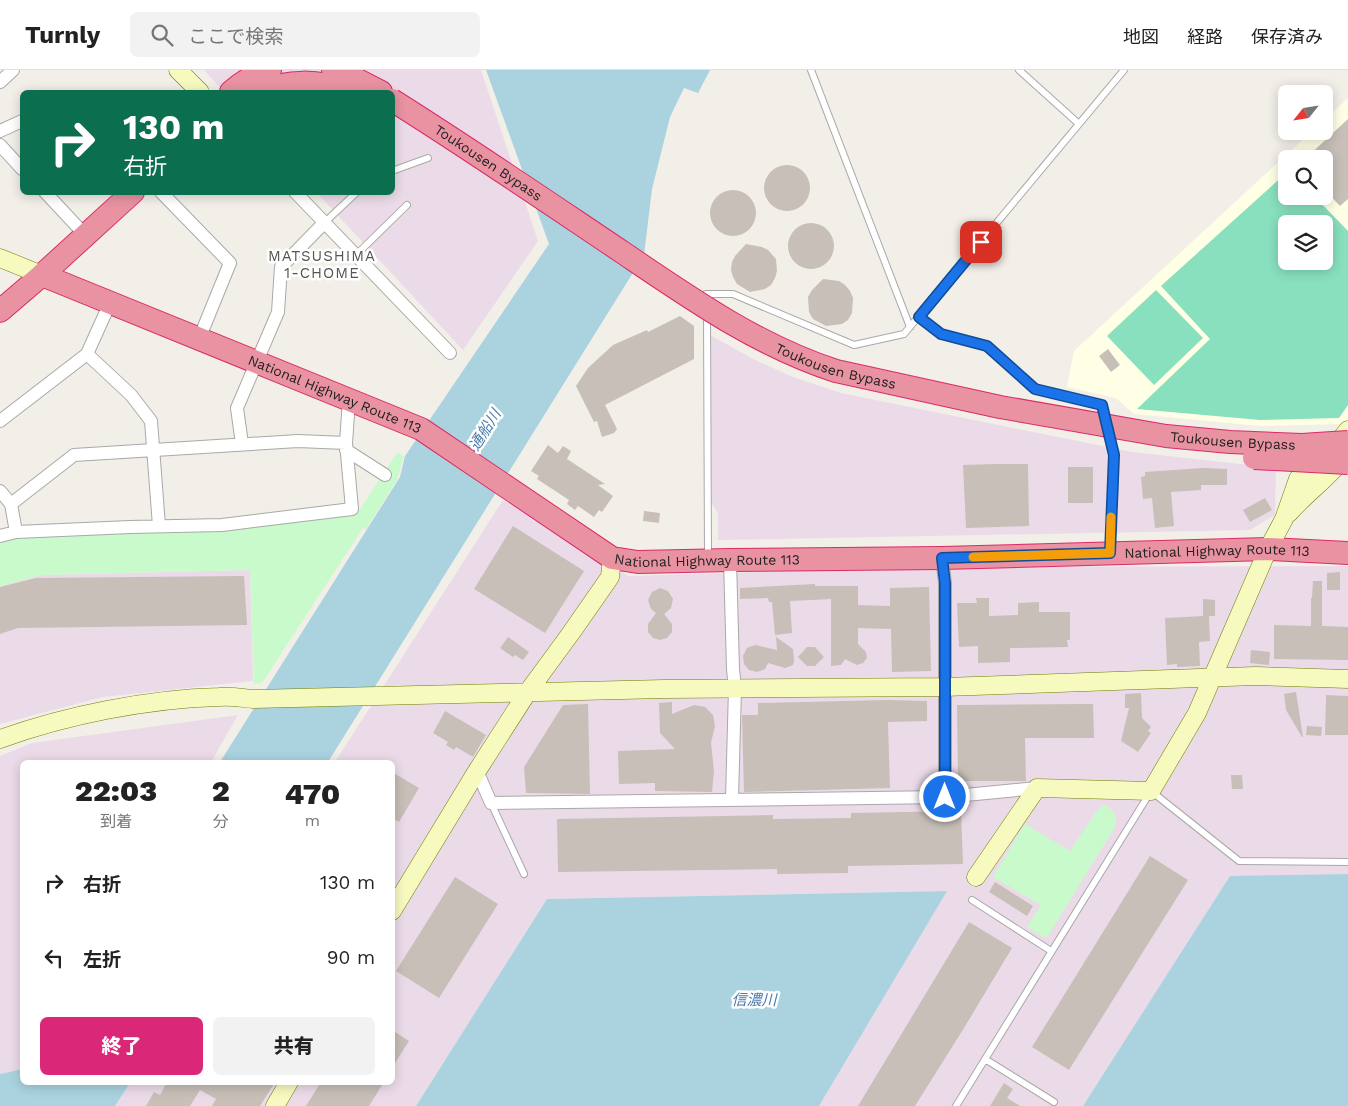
<!DOCTYPE html>
<html lang="ja">
<meta charset="utf-8">
<style>
:root{--surface:#fff;--page:#f2f2f2;--text:#222;--muted:#767676;--line:#e0e0e0;--accent:#db2777}
body{margin:0;font-family:"Work Sans","Noto Sans JP",sans-serif;background:var(--page);color:var(--text);height:100vh;display:flex;flex-direction:column;font-size:19px;white-space:nowrap}
*{box-sizing:border-box;margin:0}
p{font-size:16px;color:var(--muted)}
.icon{flex:none;width:28px;height:28px;fill:none;stroke:currentColor;stroke-width:2;stroke-linecap:round;stroke-linejoin:round}
.map{position:relative;flex:1;overflow:hidden}
.sheet{position:absolute;left:20px;top:690px;width:375px;height:325px;display:flex;flex-direction:column;background:var(--surface);border-radius:8px;box-shadow:0 2px 12px #0003}
.sheet>*{flex:none}
.hud{position:absolute;left:20px;top:20px;width:375px;height:105px;border-radius:8px;box-shadow:0 2px 12px #0003;background:#0b6e4f;color:#fff;overflow:hidden}
.needle{width:32px;rotate:240deg}
.fabs{position:absolute;left:1278px;top:15px;display:grid;gap:10px}
.fabs a{display:grid;place-items:center;width:55px;height:55px;border-radius:8px;background:var(--surface);box-shadow:0 2px 12px #0003;font-size:25px}
.pin{position:absolute;display:grid;place-items:center;width:42px;height:42px;color:#fff;margin:-21px;border-radius:10px;box-shadow:0 2px 8px #0006}
.me{position:absolute;width:55px;margin:-28px;rotate:0deg;stroke-linejoin:round;filter:drop-shadow(0 0 4px #0008)}
.turn{display:flex;align-items:center;gap:18px;height:105px;padding:0 20px;font-size:22px}
.turn .icon{width:65px;height:65px;stroke-width:2.5}
.turn b{display:block;font-size:35px;line-height:42px}
.eta{display:flex;justify-content:space-evenly;align-items:center;height:85px;text-align:center}
.eta b{font-size:30px;font-weight:800;line-height:35px}
.primary-button{display:flex;gap:10px;margin-top:auto;padding:10px 20px}
.primary-button a{flex:1;height:58px;border-radius:8px;background:var(--accent);color:#fff;font-size:20px;font-weight:800;line-height:58px;text-align:center}
.primary-button a+a{background:var(--page);color:var(--text)}
ul{padding:0;list-style:none}
li{display:flex;align-items:center;gap:15px;height:75px;padding:0 20px}
li div{flex:1}
li b{display:block;font-size:19px}
li em{font-style:normal}
header{display:flex;align-items:center;gap:30px;box-sizing:border-box;height:70px;padding:0 25px;background:var(--surface);border-bottom:1px solid var(--line)}
header strong{font-size:24px}
nav{display:flex;gap:28px;margin-inline-start:auto;font-size:18px}
.search{width:350px;height:45px;background:var(--page);display:flex;align-items:center;gap:12px;box-sizing:border-box;padding:0 18px;border-radius:8px;color:var(--muted);font-size:19px}
.map>svg:first-child{display:block}
.industrial{fill:#ebdbe8}
.education{fill:#ffffe5;fill-rule:evenodd}
.park{fill:#c8facc}
.pitch{fill:#88e0be;fill-rule:evenodd}
.water{fill:#aad3df}
.building{fill:#c7bfb8}
.lines{fill:none;stroke-linecap:round;stroke-linejoin:round}
.lane-casing{stroke:#a9a9a9;stroke-width:8}
.street-casing{stroke:#a9a9a9;stroke-width:14}
.secondary-casing{stroke:#707d05;stroke-width:19}
.highway-casing{stroke:#dc2a67;stroke-width:24}
.lane{stroke:#fff;stroke-width:6}
.street{stroke:#fff;stroke-width:12}
.secondary{stroke:#f7fabf;stroke-width:18}
.highway{stroke:#e892a2;stroke-width:22}
.highway-bridge-casing{stroke:#dc2a67;stroke-width:24;stroke-linecap:butt}
.highway-bridge{stroke:#e892a2;stroke-width:22}
.route-casing{stroke:#114b97;stroke-width:12}
.route{stroke:#1a73e8;stroke-width:9}
.slow{stroke:#f59e0b;stroke-width:9}
.labels{text-anchor:middle;stroke-width:5;stroke-linejoin:round;paint-order:stroke}
.street-label{font-size:14px;fill:#222;stroke:#fff}
.neighbourhood-label{font-size:15px;letter-spacing:1px;fill:#555;stroke:#fff}
.water-label{font-size:15px;font-style:italic;fill:#4a7aab;stroke:#fff}
</style>
<header>
<strong>Turnly</strong>
<div class="search"><svg class="icon" aria-label="search" viewBox="0 0 24 24"><circle cx="10" cy="10" r="6"/><path d="M15 15l6 6"/></svg>ここで検索</div>
<nav><a>地図</a><a>経路</a><a>保存済み</a></nav>
</header>
<div class="map">
<svg width="1348" height="1036" viewBox="0 0 1348 1036">
<rect width="100%" height="100%" fill="#f2efe9"/>
<path class="industrial" d="M204,0H481L538,171L463,280L317,123L392,122V22H224Z
M710,265L753,289L793,307L841,323L1132,382L1276,398L1275,445L1250,460L718,470V443L711,432Z
M503,430L629,506L932,497L1348,496V804L1230,807L1083,1036H819L946,821L547,829L416,1036H115L130,1013L392,1012V692H335Z
M250,500L253,611L103,627L0,654V516L41,505Z
M238,645L211,692H22V999L0,1004V686L32,673Z"/>
<path class="education" d="M1348,28V351L1346,354L1260,356L1134,344L1116,328L1067,317L1074,281L1312,61H1324V51ZM1286,89H1324V126H1286ZM1286,154H1324V191H1286Z"/>
<path class="park" d="M397,383L404,386L397,410L366,459L363,458L262,613L254,614L250,500L41,505L0,516V470L20,464L221,460L351,445L358,442Z
M1105,735C1114,741 1118,745 1115,757L1051,861L1047,867L1041,866L1027,857L1041,835L993,807L1025,754L1070,781L1098,739Z"/>
<path class="pitch" d="M1286,103V126H1314L1348,161V335L1339,348L1260,350L1137,339L1210,269L1161,216ZM1286,154H1324V191H1286Z
M1156,220L1203,268L1154,315L1107,266Z"/>
<path class="water" d="M486,0H710L698,23L684,18L670,47L652,119L644,185L328,692H220L400,407L405,386L549,174Z
M1348,804V1036H1083L1230,806Z
M947,821L819,1036H416L547,829Z
M22,999V1012L130,1013L115,1036H0V1004Z"/>
<path class="building" d="M1348,49V129L1340,136L1324,119V89H1305Z
M764 118a23 23 0 1 1 46 0a23 23 0 1 1-46 0Z
M710 143a23 23 0 1 1 46 0a23 23 0 1 1-46 0Z
M788 176a23 23 0 1 1 46 0a23 23 0 1 1-46 0Z
M746,174L762,177L768,180L776,189L777,201L775,208L771,215L765,219L750,222L737,214L733,207L731,200L732,192L735,186Z
M823,209L839,211L845,215L850,221L853,228L852,243L848,250L842,254L826,256L813,249L809,242L808,227L812,220Z
M680,246L694,256V289L605,335L617,359L614,363L602,367L597,351L594,352L576,316L588,298L613,275L647,260L648,262Z
M1108,279L1120,295L1111,302L1099,286Z
M548,375L558,383L563,376L571,381L567,389L605,414L598,415L613,426L602,442L599,440L594,447L578,436L575,440L567,434L569,430L537,409L539,406L531,401Z
M996,394H1028L1029,456L966,458L963,395Z
M1068,397H1093V433H1068Z
M1203,398L1227,399V415H1201V420L1171,422L1174,456L1155,458L1152,428L1143,429L1141,407L1145,406V402Z
M1265,428L1272,440L1250,452L1243,440Z
M644,441L660,443L659,453L643,451Z
M513,456L584,501L545,563L474,519Z
M1340,502V520H1327V503Z
M244,506L247,555L18,558L0,564V517L36,508Z
M1313,511H1322V556L1348,557V590L1274,589V555L1311,556V528H1312Z
M815,514V516H858V535L890,536V518L929,517L931,601L892,602L891,559L858,558V574L866,582L867,588L863,593L857,595L845,589L841,595L831,596V529L790,531L792,563L775,565L772,532H769L768,528L740,529V518Z
M660,518L668,521L673,529L671,538L664,544L672,554V562L667,568L660,570L653,568L648,562V554L656,543L651,539L648,530L652,522Z
M976,528H989V546L1018,545V533L1039,532V542H1070V570H1067L1068,577L1010,578V592L978,593V576L959,577L957,533H977Z
M1203,529L1215,530V546H1209L1210,571L1199,572L1200,596L1177,597V594L1167,595L1165,548L1205,546H1203Z
M508,567L529,582L523,590L515,585L513,587L500,578Z
M776,567L793,579L794,591L793,595L785,598L768,593L765,599L757,602L749,600L744,594L743,586L747,578L755,575L777,580Z
M807,577H815L824,587L815,596H807L798,587Z
M1251,580L1270,582L1269,595L1250,593Z
M1296,622L1303,667H1302L1286,640L1284,624Z
M1141,623L1142,648L1151,657L1148,661L1151,663L1138,682L1121,671L1129,638H1125V624Z
M1326,625L1348,626V665H1325Z
M887,630L927,631V651L888,652L890,718L744,722L742,645H758V633Z
M672,632V644L694,635L705,637L713,645L715,656L711,673L714,701L712,722L655,721V713L619,714L618,681L675,679L660,663L659,633Z
M588,634L590,724L526,723L524,697L563,635Z
M1093,634L1094,668H1025L1026,711H958L957,635Z
M445,641L486,665L473,687L456,677L454,680L446,675L448,672L433,663Z
M1307,656L1322,657L1321,666L1306,665Z
M392,702L419,718L399,752L392,748Z
M1231,705H1242L1243,719H1232Z
M961,741L963,794L848,796V803L777,804V799L558,802L557,749L773,745V749L851,748V743Z
M1150,786L1188,810L1069,1000L1032,977Z
M455,807L498,834L439,928L396,901Z
M995,812L1033,836L1027,846L989,822Z
M969,852L1012,878L964,958L915,1036H858Z
M392,960L409,971L392,998Z
M167,1012H275L260,1036H212L216,1029L200,1020L190,1036H146L154,1022L160,1025Z
M321,1012H384L369,1036H306Z
M1004,1013L1013,1019L1007,1028L1020,1036H990Z"/>
<g class="lines">
<g class="lane-casing">
<path id="lane" d="M811,0L910,257
M1019,0L1079,54
M392,101L428,88
M324,153L357,122
M356,185L407,135
M706,232V224H733L854,275L904,264L1124,0
M707,245L708,487
M919,247L941,264L987,276L1035,319L1103,335L1106,350
M1108,360L1114,385L1110,479
M491,733L524,804
M972,830L1051,881
M985,989L1054,1032
M956,1036L1151,721L1239,791L1348,792"/>
</g>
<g class="street-casing">
<path id="street" d="M0,12L13,0
M0,61L22,51
M0,75L22,99
M45,122L86,166
M161,122L230,193L199,269
M295,122L450,283
M87,284L131,325L151,351L159,456
M0,351L87,284L110,233
M242,374L237,338L278,242L281,197L324,153
M346,380L385,405
M0,421L11,434L16,462
M11,434L74,385L298,371L346,373
M0,466L16,462L130,457L222,455L352,439L346,373L349,330
M942,488L945,513V727
M730,490L733,599L735,618L732,729
M477,701L491,733L945,727L1037,718"/>
</g>
<g class="secondary-casing">
<path id="secondary" d="M178,0L200,22
M0,188L42,205
M1289,443C1307,422 1330,407 1346,385
M0,669C67,645 147,629 219,627C230,626 242,628 253,629L664,619L944,617L1255,606L1348,609
M976,807L1037,718L1151,721L1197,643L1268,479L1284,449L1298,409L1330,382L1348,360
M392,841L477,701L527,623L571,563L610,507L612,488
M275,1036L289,1012"/>
</g>
<g class="highway-casing">
<g id="highway">
<path d="M333,0L350,6L381,22"/>
<path d="M231,22C242,12 255,4 270,0"/>
<path d="M258,22C287,10 319,9 349,22"/>
<path id="s1" d="M42,205L421,359L612,488L638,492L730,490L942,488L1268,479L1348,483"/>
<path d="M0,241L42,205L133,122"/>
</g>
</g>
<use href="#lane" class="lane"/>
<use href="#street" class="street"/>
<use href="#secondary" class="secondary"/>
<use href="#highway" class="highway"/>
<g class="highway-bridge-casing">
<g id="highway-bridge">
<path id="s2" d="M392,30C470,79 546,131 622,182C690,228 758,276 836,301L1000,337L1166,366L1230,372L1302,375L1348,372"/>
<path d="M1254,388L1348,393"/>
</g>
</g>
<use href="#highway-bridge" class="highway-bridge"/>
</g>
<g class="lines">
<g class="route-casing">
<path id="route" d="M945,727V513L942,488L1110,483L1114,385L1102,335L1035,319L987,276L941,264L919,247L981,172"/>
</g>
<use href="#route" class="route"/>
<path class="slow" d="M973,487L1110,483L1111,447"/>
</g>
<g class="labels">
<g class="street-label">
<text dy="5" stroke="none"><textPath href="#s2" startOffset="115">Toukousen Bypass</textPath></text>
<text dy="5" stroke="none"><textPath href="#s2" startOffset="520">Toukousen Bypass</textPath></text>
<text dy="5" stroke="none"><textPath href="#s1" startOffset="316">National Highway Route 113</textPath></text>
<text dy="5" stroke="none"><textPath href="#s2" startOffset="925">Toukousen Bypass</textPath></text>
<text dy="5" stroke="none"><textPath href="#s1" startOffset="1245">National Highway Route 113</textPath></text>
<text dy="5" stroke="none"><textPath href="#s1" startOffset="735">National Highway Route 113</textPath></text>
</g>
<g class="neighbourhood-label">
<text x="322" y="191">MATSUSHIMA<tspan x="322" dy="17">1-CHOME</tspan></text>
</g>
<g class="water-label">
<text transform="translate(485 360) rotate(-58)" y="5">通船川</text>
<text x="754" y="935">信濃川</text>
</g>
</g>
</svg>
<div class="fabs">
<a><svg class="needle" viewBox="-14 -14 28 28"><path d="M0-13l5 13h-10z" fill="#e53935"/><path d="M0 13l5-13h-10z" fill="#767676"/></svg></a>
<a><svg class="icon" aria-label="search" viewBox="0 0 24 24"><circle cx="10" cy="10" r="6"/><path d="M15 15l6 6"/></svg></a>
<a><svg class="icon" aria-label="layers" viewBox="0 0 24 24"><path d="M12 4l9 5-9 5-9-5zM3 14l9 5 9-5"/></svg></a>
</div>
<div class="pin" style="left:981px;top:172px;background:#d93025"><svg class="icon" aria-label="arrive" viewBox="0 0 24 24"><path d="M6 21V4h12l-3 4 3 4H6"/></svg></div>
<svg class="me" style="left:945px;top:727px" viewBox="-20 -20 40 40"><circle r="17" fill="#1a73e8" stroke="#fff" stroke-width="3"/><path d="M0-11L8 9 0 5-8 9z" fill="#fff"/></svg>
<div class="hud">
<div class="turn"><svg class="icon" aria-label="right" viewBox="0 0 24 24"><path d="M7 20v-9h11M14 6l5 5-5 5"/></svg><div><b>130 m</b>右折</div></div>
</div>
<section class="sheet">
<div class="eta">
<div><b>22:03</b><p>到着</p></div>
<div><b>2</b><p>分</p></div>
<div><b>470</b><p>m</p></div>
</div>
<ul>
<li><svg class="icon" aria-label="right" viewBox="0 0 24 24"><path d="M7 20v-9h11M14 6l5 5-5 5"/></svg><div><b>右折</b></div><em>130 m</em></li>
<li><svg class="icon" aria-label="left" viewBox="0 0 24 24"><path d="M17 20v-9H6M10 6l-5 5 5 5"/></svg><div><b>左折</b></div><em>90 m</em></li>
</ul>
<div class="primary-button"><a>終了</a><a>共有</a></div>
</section>
</div>
